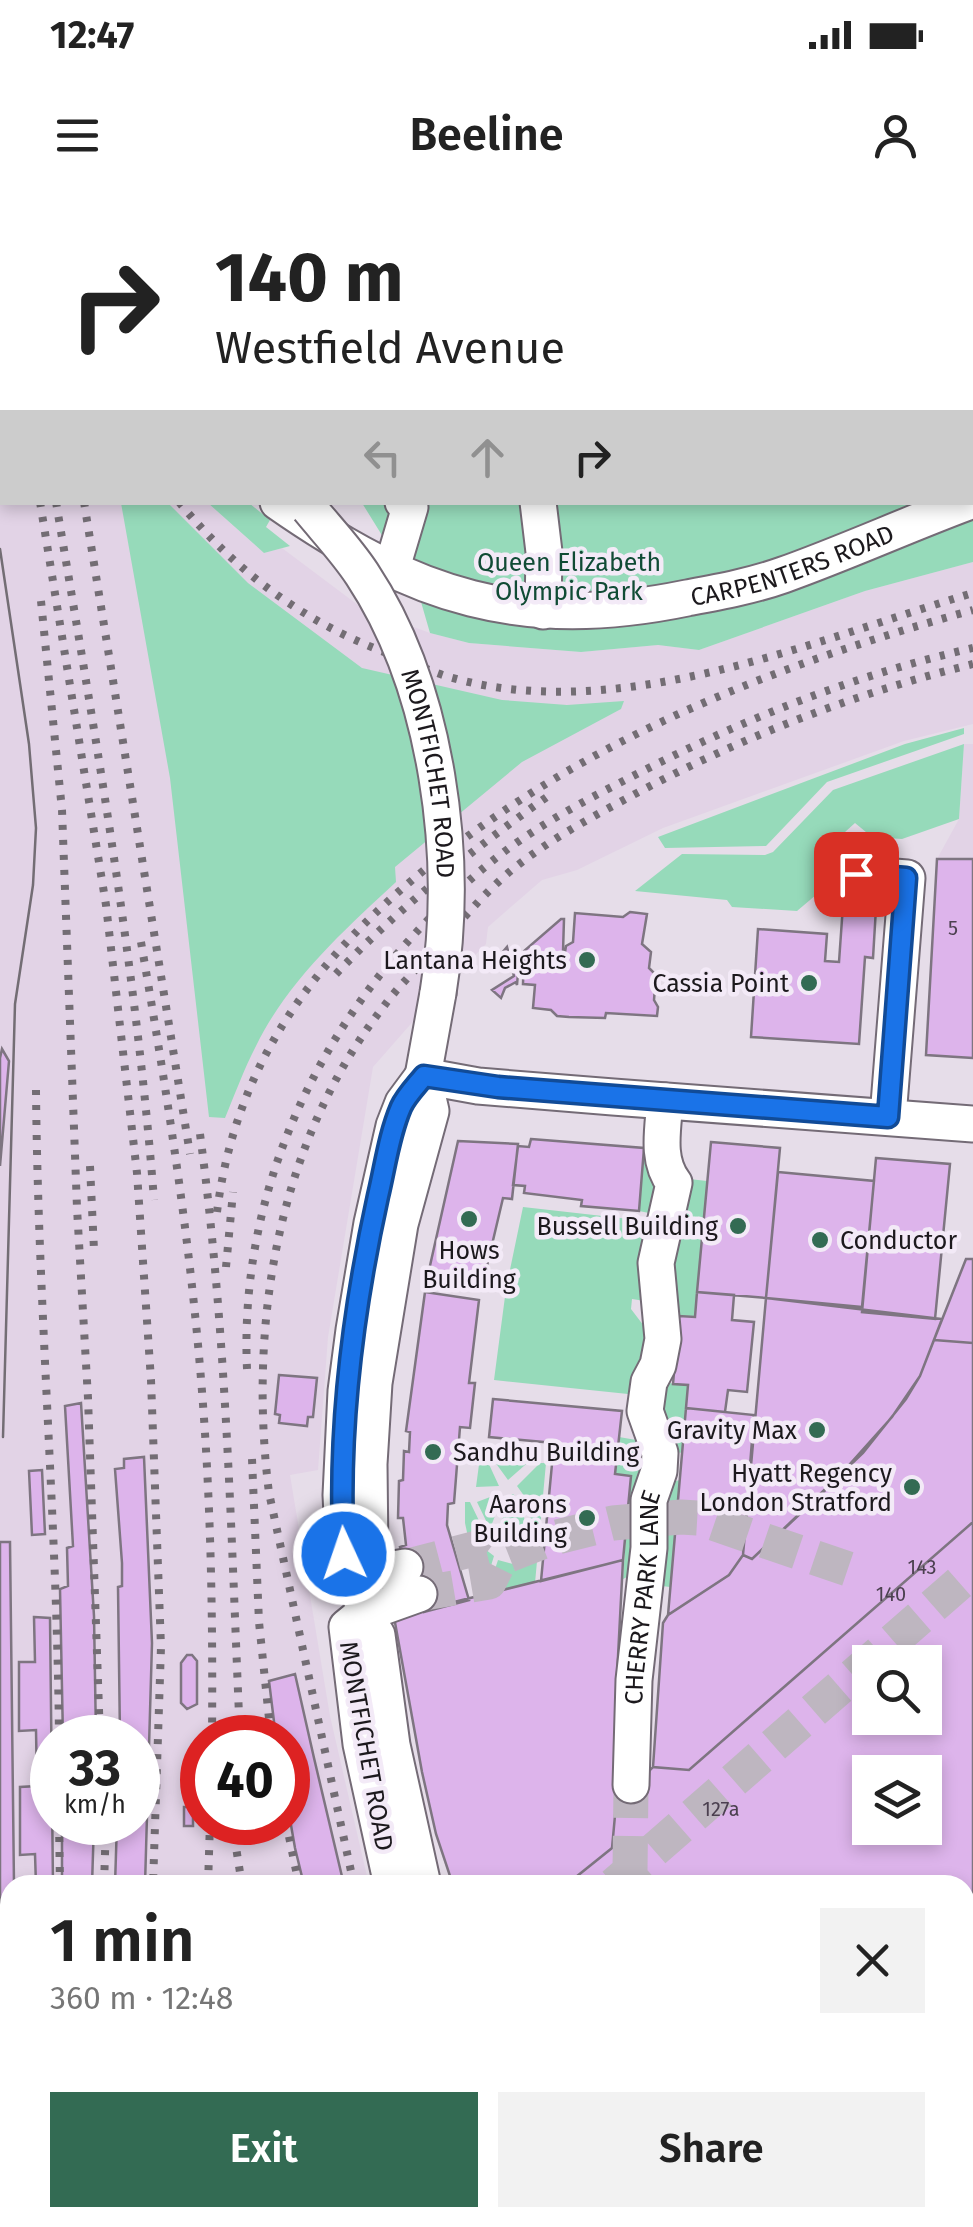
<!DOCTYPE html>
<meta charset="utf-8">
<style>
:root{--surface:#fff;--page:#f2f2f2;--text:#222;--muted:#767676;--accent:#336b53}
body{margin:0;font-family:"Fira Sans",sans-serif;background:var(--page);color:var(--text);height:100vh;display:flex;flex-direction:column;font-size:38px;white-space:nowrap}
*{box-sizing:border-box;margin:0}
p{font-size:32px;color:var(--muted)}
.icon{flex:none;width:55px;height:55px;fill:none;stroke:currentColor;stroke-width:2;stroke-linecap:round;stroke-linejoin:round}
.map{position:relative;flex:1;overflow:hidden}
.details{position:absolute;left:0px;top:1675px;width:975px;height:352px;display:flex;flex-direction:column;background:var(--surface);border-radius:30px 30px 0 0;box-shadow:0 5px 15px #0003}
.details>*{flex:none}
.hud{position:absolute;left:0px;top:0px;width:975px;height:305px;box-shadow:0 5px 15px #0003;background:#fff;color:var(--text);overflow:hidden}
.controls{position:absolute;left:852px;top:1445px;display:grid;gap:20px}
.controls a{display:grid;place-items:center;width:90px;height:90px;border-radius:0px;background:var(--surface);box-shadow:0 5px 15px #0003;font-size:50px}
.speed{position:absolute;left:30px;top:1515px;display:flex;gap:20px;font-size:50px;font-weight:700;text-align:center}
.speed>*{display:grid;place-content:center;width:130px;height:130px;border-radius:50%;background:var(--surface);box-shadow:0 5px 15px #0003;line-height:1}
.speed small{font-size:25px;font-weight:400}
.speed .limit{border:15px solid #d22;background:#fff;color:#111}
.pin{position:absolute;display:grid;place-items:center;width:85px;height:85px;color:#fff;margin:-42px;border-radius:20px;box-shadow:0 5px 15px #0006}
.me{position:absolute;width:110px;margin:-55px;rotate:357deg;stroke-linejoin:round;filter:drop-shadow(0 0 8px #0008)}
.turn{display:flex;align-items:center;gap:35px;height:210px;padding:0 50px;font-size:45px}
.turn .icon{width:130px;height:130px;stroke-width:2.5}
.turn b{display:block;font-size:70px;line-height:85px}
.lanes{display:flex;align-items:center;height:95px;padding:0 50px;background:#0003;justify-content:center;gap:50px;direction:ltr}
.lanes .off{opacity:.35}
.round{display:grid;place-items:center;flex:none;width:105px;height:105px;border-radius:0px;background:var(--page)}
.overview{display:flex;align-items:center;justify-content:space-between;height:170px;padding:0 50px}
h1{font-size:60px;font-weight:600;line-height:75px}
.action{display:flex;gap:20px;margin-top:auto;padding:20px 50px}
.action a{flex:1;height:115px;border-radius:0px;background:var(--accent);color:#fff;font-size:40px;font-weight:600;line-height:115px;text-align:center}
.action a+a{background:var(--page);color:var(--text)}
.status{display:flex;justify-content:space-between;align-items:center;height:70px;padding:0 50px;background:var(--surface);direction:ltr}
.status svg{height:28px;fill:currentColor}
header{display:flex;justify-content:space-between;align-items:center;height:130px;padding:0 50px;background:var(--surface);font-size:45px;font-weight:600}
.map>svg:first-child{display:block}
.built{fill:#e2d3e6;fill-rule:evenodd}
.green{fill:#96daba}
.building{fill:#ddb4eb;stroke:#7e7581;stroke-width:2.5;fill-rule:evenodd}
.lines{fill:none;stroke-linecap:round;stroke-linejoin:round}
.minor-tunnel{stroke:#beb6c0;stroke-width:35;stroke-dasharray:35 18;stroke-linecap:butt}
.minor-casing{stroke:#746b76;stroke-width:39}
.minor{stroke:#fff;stroke-width:35}
.tram{stroke:#736d74;stroke-width:2.5}
.rail{stroke:#736d74;stroke-width:8;stroke-dasharray:5 10;stroke-linecap:butt}
.minor-bridge-casing{stroke:#746b76;stroke-width:39;stroke-linecap:butt}
.minor-bridge{stroke:#fff;stroke-width:35}
.route-casing{stroke:#114b97;stroke-width:25}
.route{stroke:#1a73e8;stroke-width:18}
.poi-dot{fill:#336b53;stroke:#f3eaf7;stroke-width:4}
.labels{text-anchor:middle;stroke-width:9;stroke-linejoin:round;paint-order:stroke}
.number-label{font-size:20px;fill:#4c4050}
.park-label{font-size:25px;fill:#104b35;stroke:#f3eaf7}
.street-label{font-size:25px;fill:#1c191d;stroke:#f3eaf7}
.poi-label{font-size:25px;fill:#1c191d;stroke:#f3eaf7;text-anchor:end}
</style>
<div class="status"><b>12:47</b><svg viewBox="0 0 49 12"><path d="M0 12V9h3v3zM5 12V6h3v6zM10 12V3h3v9zM15 12V0h3v12zM26 1h20v11H26zM47 4h2v5h-2z"/></svg></div>
<header><svg class="icon" aria-label="menu" viewBox="0 0 24 24"><path d="M4 6h16M4 12h16M4 18h16"/></svg>Beeline<svg class="icon" aria-label="person" viewBox="0 0 24 24"><circle cx="12" cy="8" r="4"/><path d="M4 21q1-7 8-7t8 7"/></svg></header>
<div class="map">
<svg width="973" height="2027" viewBox="0 0 973 2027">
<rect width="100%" height="100%" fill="#e6dde9"/>
<path class="built" d="M0,0L60,2H2V302L208,303L264,353L282,348L362,408L430,433L469,443L581,452L658,445L699,450L865,391L973,362V524L904,541L663,628L577,670L542,680L488,727L486,744L438,793L373,867L328,1137L318,1270L290,1275L330,1516L369,1685H10V1786L0,1784ZM52,1538H138V1622H52ZM202,1538H288V1622H202Z
M964,544H973V858L926,855L937,659L959,619Z
M38,2018H484L489,2027H56L55,2023H38Z"/>
<path class="green" d="M202,0H973V362L865,391L699,450L658,445L581,452L469,443L430,433L419,395L362,303L972,302V2Z
M121,303H168L248,383L362,468L502,500L567,505L624,501L621,509L522,562L395,667L396,682C344,730 287,782 256,846C244,869 235,894 225,918L209,917L170,578Z
M208,303H249L270,320L266,327L290,346L264,353Z
M964,528V534L827,582L766,646L665,648L658,637L905,544Z
M964,544L959,619L902,639L872,637L855,623L825,650L823,689L797,711L732,707L727,700L635,691L682,654L765,655L773,652L833,590Z
M646,934L658,936L654,1014L639,1011Z
M689,979L707,981L695,1117L675,1115L665,1078Z
M523,1007L647,1021L651,1025L645,1101L632,1099L631,1109L650,1134L628,1194L494,1180L506,1089Z
M668,1183L688,1185L683,1253L669,1251L658,1218L663,1185Z
M619,1237L642,1241L647,1245L631,1375L623,1379L630,1276L615,1274Z
M495,1252L531,1256L533,1258L508,1280L492,1258Z
M480,1257L487,1260L499,1286L476,1287Z
M540,1263H546L535,1383L481,1397L465,1323V1302H470L484,1331L481,1346L494,1356L490,1369L495,1384L500,1380L495,1369L498,1360L513,1364L515,1370L524,1367L532,1347L530,1304L517,1286Z
M680,1280L670,1387L662,1386L659,1331L672,1282Z
M498,1294L502,1297L490,1329L477,1302Z
M513,1294L523,1304L526,1340L522,1344L499,1334L508,1297Z"/>
<path class="building" d="M692,0H973V199L972,2H691Z
M937,659H973V858L926,855Z
M843,705L876,708L873,758L865,757L859,844L751,837L758,729L827,734L825,761L839,762Z
M630,712L647,714L642,744L651,752L649,768L656,775L654,800L658,807L657,816L606,813L605,818L569,817L557,816L551,810L533,808L535,785L523,784L524,751L561,719H564L563,752H565L566,746L573,742L575,713L623,717Z
M507,747L512,767L518,773L517,785L516,782L505,788L501,798L492,790L514,776L511,766L501,754Z
M2,849L9,861L0,966V858Z
M531,939L644,948L639,1011L581,1006L582,1000L524,993L525,986L513,985L518,946L529,947Z
M458,941L518,944L512,999L503,998L482,1087L427,1079Z
M711,942L780,948L766,1098L697,1092Z
M876,958L950,964L935,1119L862,1112Z
M778,972L874,981L862,1107L766,1098Z
M966,1059H973V1143L934,1140Z
M425,1092L479,1100L469,1183H475L470,1228L460,1227L454,1303L448,1304L447,1325L469,1400L424,1412L415,1380L405,1367L400,1347L406,1345L403,1318H398L399,1281L403,1280L404,1251L409,1252L410,1232L406,1231Z
M697,1092L734,1095L732,1120L754,1122L747,1192L728,1190L725,1212L686,1208L688,1185L673,1184L679,1116L695,1117Z
M766,1098L942,1119L920,1176L892,1217L832,1284L752,1359L743,1355Z
M934,1140L973,1143V1322L689,1570L653,1567L663,1423L668,1415L729,1375L743,1355L752,1359L863,1253L906,1199L920,1176Z
M279,1175L317,1178L313,1217H308L307,1226L279,1223L280,1215L275,1214Z
M493,1199L622,1211L615,1274L631,1276L623,1360L541,1381L554,1243L489,1237Z
M81,1203L94,1416L96,1538H63L60,1389L68,1386L67,1348L73,1346L65,1206Z
M686,1208L754,1215L743,1355L729,1375L668,1415Z
M144,1257L152,1443L145,1685H115L117,1622H138V1538H120L118,1387L122,1386V1363L115,1269L124,1268V1259Z
M42,1270L45,1334L32,1335L29,1271Z
M973,1322V2027H803L795,2018H965V1685H581L571,1681L612,1648L618,1583L640,1581L653,1567L689,1570ZM870,1462H925V1518H870ZM870,1572H925V1628H870Z
M304,1333H318V1353H304Z
M0,1342H10L14,1685H10V1786L0,1784Z
M623,1360L617,1476L618,1583L612,1648L571,1681L581,1685H453L436,1634L422,1572L394,1417Z
M34,1417L50,1418L53,1685H36L35,1654L20,1655V1587L37,1586L36,1530L19,1531V1462H35Z
M187,1455H192L197,1461V1504L187,1509L181,1503V1463Z
M295,1474L314,1558L344,1685H304L295,1648L288,1608V1538H276L269,1481Z
M184,1607H193V1626H184Z
M62,1622H94L92,1685H62Z
M241,2018H270V2019L253,2027H246Z"/>
<g class="lines">
<path class="minor-tunnel" d="M405,1367L485,1346L501,1358
M419,1394L489,1382L501,1358L549,1339L613,1323L681,1317L698,1318L851,1370
M630,1671L631,1585
M614,1685L973,1371"/>
<g class="minor-casing">
<g id="minor">
<path d="M109,0V2"/>
<path d="M165,0L166,2"/>
<path d="M443,0V2"/>
<path d="M0,128L2,129"/>
<path d="M972,269H973"/>
<path id="s1" d="M278,302C414,397 522,432 687,398C719,392 752,386 783,375C845,353 906,325 968,302"/>
<path d="M538,302L544,352L543,411"/>
<path d="M391,371L410,307L403,302"/>
<path d="M856,674L907,678L888,917"/>
<path d="M423,876L478,886L613,897L973,924"/>
<path d="M360,1375L344,1354L341,1295L346,1191L354,1130L372,1023L394,926L403,903L423,876"/>
<path d="M360,1375L405,1367"/>
<path id="s2" d="M631,1585L634,1480L649,1348V1300L659,1271L660,1253L645,1211L649,1182L658,1165L663,1139L656,1063L674,983C656,960 663,929 665,901"/>
<path d="M392,1685L361,1544L347,1427L363,1414L419,1394"/>
<path d="M423,1685L392,1545L377,1435L363,1414L360,1375L370,1354L369,1264L374,1183L400,1024L431,911L423,876L438,793"/>
<path d="M0,1930L10,1937"/>
<path d="M25,2018L26,2027"/>
<path d="M524,2018L530,2027"/>
<path d="M554,2018L561,2027"/>
<path d="M672,2018L682,2027"/>
<path d="M762,2018L770,2027"/>
</g>
</g>
<use href="#minor" class="minor"/>
<path class="tram" d="M0,349L29,544L36,628L33,685L15,804L3,1237"/>
<path class="rail" d="M21,0V2
M38,0V2
M0,62L2,77
M0,141L2,156
M40,302L106,705L137,973L151,1180L161,1447L153,1685
M56,302C95,534 136,766 154,1000
M84,302L190,954
M179,302C238,374 305,423 392,455C411,462 429,471 449,477C619,526 811,441 973,393
M41,401L62,610L77,1008L88,1198L100,1538
M141,742C166,887 189,1032 201,1179C211,1299 213,1418 212,1538
M336,774C400,706 475,648 551,594
M36,890C38,1106 57,1321 59,1538
M200,934C227,1135 231,1336 240,1538
M90,966L94,1050
M217,1012C236,860 318,755 434,662C593,535 779,464 973,410
M226,1067L233,992
M247,1169C238,969 339,786 491,662C534,627 584,601 633,576C741,520 854,475 973,448
M252,1259L259,1422L271,1538
M59,1622L60,1685
M232,1622L242,1685
M286,1622L299,1685
M104,1685L106,1622
M208,1685L210,1622
M354,1685L269,1293C248,1125 277,943 384,806C400,784 421,765 440,744C463,719 486,691 513,669C550,639 594,616 635,594C742,537 856,493 973,464
M376,2018L382,2027
M461,2018L465,2027
M62,2027V2018
M85,2027L86,2018
M134,2027V2018
M149,2027L150,2018
M188,2027L189,2018"/>
<g class="minor-bridge-casing">
<g id="minor-bridge">
<path id="s3" d="M309,308C327,330 347,351 362,374C438,489 460,658 438,793"/>
</g>
</g>
<use href="#minor-bridge" class="minor-bridge"/>
</g>
<g class="lines">
<g class="route-casing">
<path id="route" d="M344,1354C337,1234 352,1114 378,996C385,967 389,935 401,907C406,896 416,886 424,876L498,887L888,917L906,678L856,674"/>
</g>
<use href="#route" class="route"/>
</g>
<g class="poi-dot">
<circle cx="587" cy="760" r="10"/>
<circle cx="809" cy="783" r="10"/>
<circle cx="469" cy="1019" r="10"/>
<circle cx="738" cy="1026" r="10"/>
<circle cx="820" cy="1040" r="10"/>
<circle cx="817" cy="1230" r="10"/>
<circle cx="433" cy="1252" r="10"/>
<circle cx="912" cy="1287" r="10"/>
<circle cx="587" cy="1318" r="10"/>
</g>
<g class="labels">
<g class="number-label">
<text x="953" y="735">5</text>
<text x="922" y="1374">143</text>
<text x="891" y="1401">140</text>
<text x="721" y="1616">127a</text>
</g>
<g class="park-label">
<text x="569" y="371">Queen Elizabeth<tspan x="569" dy="29">Olympic Park</tspan></text>
</g>
<g class="street-label">
<text dy="9" stroke="none"><textPath href="#s1" startOffset="545">CARPENTERS ROAD</textPath></text>
<text dy="9" stroke="none"><textPath href="#s3" startOffset="298">MONTFICHET ROAD</textPath></text>
<text dy="9" stroke="none"><textPath href="#s2" startOffset="188">CHERRY PARK LANE</textPath></text>
<text transform="translate(367 1546) rotate(80)" y="9">MONTFICHET ROAD</text>
</g>
<g class="poi-label">
<text x="567" y="769">Lantana Heights</text>
<text x="789" y="792">Cassia Point</text>
<text x="718" y="1035">Bussell Building</text>
<text x="840" y="1049" text-anchor="start">Conductor</text>
<text x="469" y="1059" text-anchor="middle">Hows<tspan x="469" dy="29">Building</tspan></text>
<text x="797" y="1239">Gravity Max</text>
<text x="453" y="1261" text-anchor="start">Sandhu Building</text>
<text x="892" y="1282">Hyatt Regency<tspan x="892" dy="29">London Stratford</tspan></text>
<text x="567" y="1313">Aarons<tspan x="567" dy="29">Building</tspan></text>
</g>
</g>
</svg>
<div class="controls">
<a><svg class="icon" aria-label="search" viewBox="0 0 24 24"><circle cx="10" cy="10" r="6"/><path d="M15 15l6 6"/></svg></a>
<a><svg class="icon" aria-label="layers" viewBox="0 0 24 24"><path d="M12 4l9 5-9 5-9-5zM3 14l9 5 9-5"/></svg></a>
</div>
<div class="speed"><div>33<small>km/h</small></div><div class="limit">40</div></div>
<div class="pin" style="left:856px;top:674px;background:#d93025"><svg class="icon" aria-label="arrive" viewBox="0 0 24 24"><path d="M6 21V4h12l-3 4 3 4H6"/></svg></div>
<svg class="me" style="left:344px;top:1354px" viewBox="-20 -20 40 40"><circle r="17" fill="#1a73e8" stroke="#fff" stroke-width="3"/><path d="M0-11L8 9 0 5-8 9z" fill="#fff"/></svg>
<div class="hud">
<div class="turn"><svg class="icon" aria-label="right" viewBox="0 0 24 24"><path d="M7 20v-9h11M14 6l5 5-5 5"/></svg><div><b>140 m</b>Westfield Avenue</div></div>
<div class="lanes"><svg class="icon off" aria-label="left" viewBox="0 0 24 24"><path d="M17 20v-9H6M10 6l-5 5 5 5"/></svg><svg class="icon off" aria-label="ahead" viewBox="0 0 24 24"><path d="M12 20V5M6 11l6-6 6 6"/></svg><svg class="icon" aria-label="right" viewBox="0 0 24 24"><path d="M7 20v-9h11M14 6l5 5-5 5"/></svg></div>
</div>
<section class="details">
<div class="overview"><div><h1>1 min</h1><p>360 m · 12:48</p></div><a class="round"><svg class="icon" aria-label="close" viewBox="0 0 24 24"><path d="M6 6l12 12M18 6L6 18"/></svg></a></div>
<div class="action"><a>Exit</a><a>Share</a></div>
</section>
</div>
